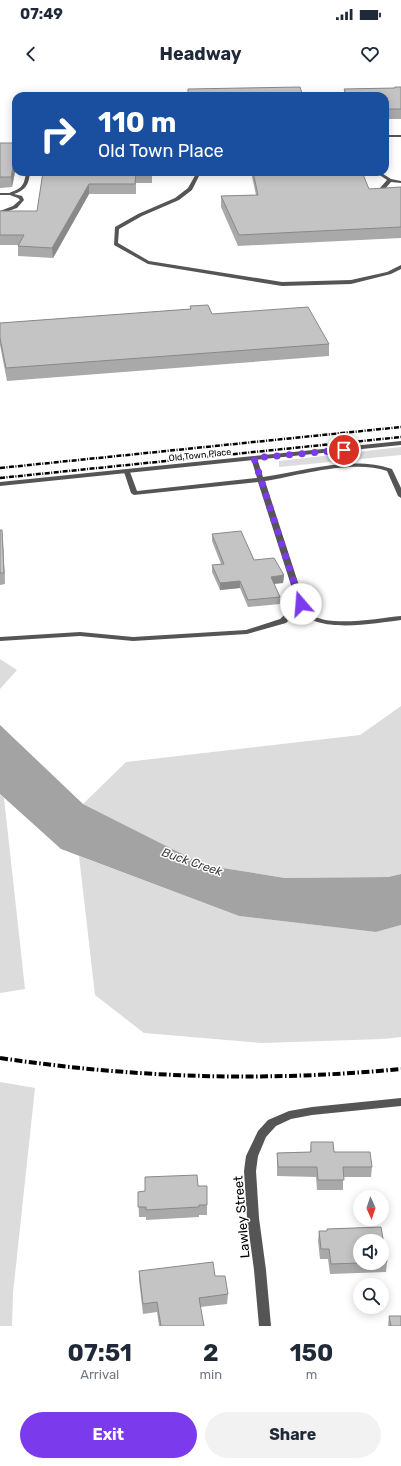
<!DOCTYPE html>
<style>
:root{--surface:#fff;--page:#f2f2f3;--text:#1f2937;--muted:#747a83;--accent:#7c3aed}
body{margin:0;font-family:Rubik,sans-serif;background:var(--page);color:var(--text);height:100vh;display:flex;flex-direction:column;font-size:15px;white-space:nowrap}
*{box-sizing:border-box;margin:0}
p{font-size:13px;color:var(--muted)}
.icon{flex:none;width:22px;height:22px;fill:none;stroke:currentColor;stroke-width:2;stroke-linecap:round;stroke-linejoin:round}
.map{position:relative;height:1246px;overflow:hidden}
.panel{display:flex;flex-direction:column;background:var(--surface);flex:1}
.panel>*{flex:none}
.guide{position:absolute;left:12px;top:12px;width:377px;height:84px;border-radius:12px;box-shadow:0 2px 10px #0003;background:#1a4fa0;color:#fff;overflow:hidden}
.needle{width:26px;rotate:177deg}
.fabs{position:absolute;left:353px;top:1110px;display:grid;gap:8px}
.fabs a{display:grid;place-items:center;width:36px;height:36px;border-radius:50%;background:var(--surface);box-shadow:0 2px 10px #0003;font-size:20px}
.pin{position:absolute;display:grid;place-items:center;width:34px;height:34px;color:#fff;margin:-17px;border:2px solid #fff;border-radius:50%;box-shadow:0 1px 4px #0007}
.me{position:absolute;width:44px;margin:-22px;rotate:342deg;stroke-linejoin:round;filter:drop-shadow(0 0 3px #0008)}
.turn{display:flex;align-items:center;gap:14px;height:84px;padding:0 20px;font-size:18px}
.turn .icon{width:52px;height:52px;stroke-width:2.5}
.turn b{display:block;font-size:28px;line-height:34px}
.eta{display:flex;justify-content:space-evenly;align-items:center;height:68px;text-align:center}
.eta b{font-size:24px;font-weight:700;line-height:28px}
.primary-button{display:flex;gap:8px;margin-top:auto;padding:8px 20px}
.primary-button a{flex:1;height:46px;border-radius:24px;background:var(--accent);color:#fff;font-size:16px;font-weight:700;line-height:46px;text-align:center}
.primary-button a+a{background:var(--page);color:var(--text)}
.status{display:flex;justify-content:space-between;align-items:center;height:28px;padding:0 20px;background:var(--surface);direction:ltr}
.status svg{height:11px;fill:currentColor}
header{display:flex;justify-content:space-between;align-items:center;height:52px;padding:0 20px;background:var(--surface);font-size:18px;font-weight:700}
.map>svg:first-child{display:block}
.green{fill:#dcdcdc}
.water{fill:#a3a3a3}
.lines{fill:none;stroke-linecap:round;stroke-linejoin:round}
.lane{fill:#555;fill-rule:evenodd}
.street{fill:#555;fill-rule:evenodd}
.rail-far1{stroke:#000;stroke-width:2.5;stroke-dasharray:5 1.5 1 1.5;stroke-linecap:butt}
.rail{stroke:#000;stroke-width:4;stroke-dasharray:8 2.5 1.5 2.5;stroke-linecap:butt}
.wall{fill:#a9a9a9;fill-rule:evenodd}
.shaded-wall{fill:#898989}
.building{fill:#c4c4c4;stroke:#898989}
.route{stroke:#7c3aed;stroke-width:7;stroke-dasharray:0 12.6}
.labels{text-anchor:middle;stroke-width:3;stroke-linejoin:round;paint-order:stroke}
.far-street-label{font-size:9px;fill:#000;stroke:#fff}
.water-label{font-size:12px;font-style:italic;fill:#444;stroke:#fff}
.near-street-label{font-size:13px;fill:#000;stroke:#fff}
</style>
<div class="status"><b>07:49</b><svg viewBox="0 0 49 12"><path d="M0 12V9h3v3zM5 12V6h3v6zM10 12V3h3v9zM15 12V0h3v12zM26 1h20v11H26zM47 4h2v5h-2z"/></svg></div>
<header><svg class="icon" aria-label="back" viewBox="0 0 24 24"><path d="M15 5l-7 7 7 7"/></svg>Headway<svg class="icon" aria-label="heart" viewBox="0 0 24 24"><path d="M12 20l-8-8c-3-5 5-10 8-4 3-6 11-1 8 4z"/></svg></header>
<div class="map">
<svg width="401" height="1246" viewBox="0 0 401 1246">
<rect width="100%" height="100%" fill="#fff"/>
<path class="green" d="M401,367V375L279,387V381Z
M0,579L17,590L0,609Z
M401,626V794L388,797L285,798L204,785L83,724L126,682L360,655Z
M0,714L4,718L25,909L0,913Z
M79,776L239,836L376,852L401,845V957L384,959L261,963L144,953L95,915Z
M0,1002L35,1008L13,1213L12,1246H0Z"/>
<path class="water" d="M0,645L83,724L204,785L285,798L388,797L401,794V845L376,852L239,836L61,769L0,714Z"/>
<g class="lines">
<path class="lane" d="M26,92H30C29,104 26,110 14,114L22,116L24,120L17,128L0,134V131L13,126L20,120L18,118L7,114C20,108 24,109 26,92Z
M197,92H201L192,110L179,120L142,136L119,149L118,163L149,181L282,202L351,200L387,192L401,185V189L391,194L351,204L282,206L148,184L114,165L115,147L138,134L175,118L188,108Z
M375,92H380L391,99L401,101V103L391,102L384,110H380V108L387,100Z
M254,376L257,378L263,397C303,391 353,375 392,389L401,408V418L398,416L387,391C354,379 300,395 265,401L305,524C307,529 309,533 314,536C333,547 380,538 401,536V540C377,543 313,555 300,529L286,543L247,554L133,561L80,556L0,561V557L80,552L133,557L246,550L280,539L297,524L258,402L134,415L131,413L124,392L127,390L130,392L137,411L257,398L251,378Z"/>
<path class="street" d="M385,55H401V57H385Z
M0,113H9L11,114L9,115H0Z
M401,361V365L0,406V402Z
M401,1018V1026L312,1035L291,1039L276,1046L266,1057L258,1076L256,1091L259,1138L266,1190L271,1246H259L254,1190L247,1138L244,1091L246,1076L258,1051L268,1040L289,1031L312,1027Z"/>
<path class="rail-far1" d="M0,388L401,347
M0,398L401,357"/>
<path class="rail" d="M0,978C136,998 264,1002 401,989"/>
</g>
<path class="wall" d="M395,7H401V39H385V16H344V9L394,8Z
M0,63H16V87L12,107L0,108Z
M43,92H152V103H136V114H89L53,178L18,176V165H0V131H37Z
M251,92H362L369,109L401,107V158L238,166L221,127V116L256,115Z
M190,226L212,234L329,264V276L7,301L0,265V243L190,229Z
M0,450H2L5,504L0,505Z
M212,454L254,480L284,495L283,503L274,504L280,517V524L248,527L240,508L220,510L212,492V485L221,484L212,461Z
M311,1062L372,1087L371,1097H343V1110H317L316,1097L277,1096V1073L310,1072Z
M198,1106L207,1125V1135H199V1137L146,1140V1137H139L138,1112Z
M381,1147L387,1182L386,1192L330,1194L328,1179H320L318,1161L319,1151H327V1149ZM360,1161H382V1183H360Z
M139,1191L215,1196L228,1214L227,1224L200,1227L204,1246H159L157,1232L143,1234L139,1200Z
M389,1236L401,1246H388Z"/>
<path class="shaded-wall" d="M16,73V87L12,107L11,97Z
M89,104V114L53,178L52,168Z
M2,450L3,462L5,504L4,493Z
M284,495L283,503L270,504L271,497Z
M240,501V508L220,510V503Z"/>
<path class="building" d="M300,7L303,16H188V9Z
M395,7H401V29H385V16H347L344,9L395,8Z
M0,63H16V73L11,97H0Z
M43,92H152V93H136L135,104H89L52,168L18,166L24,155H0V131H37Z
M253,92H362L369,109L401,107V147L239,155L221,116L258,115Z
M208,225L212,234L308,227L329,264L6,288L0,258V243L191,229L190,226Z
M0,450H2L4,493H0Z
M241,451L254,480L274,478L284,495L271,497L280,517L248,520L240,501L220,503L212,485L224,484L212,454Z
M311,1062H333L334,1072H370L372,1087H343L344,1100H318L317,1087H278L277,1073L311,1072Z
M197,1095L198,1106H207V1125H199V1127L146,1130V1127H138V1112L145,1111V1097Z
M381,1147L387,1182H382V1161H360V1183L331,1184L329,1169H321L319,1151H327V1149Z
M213,1182L215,1196H225L228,1214L199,1218L204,1246H161L157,1222L143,1224L139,1191Z
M389,1236H401V1246H391Z"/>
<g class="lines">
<path class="route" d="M301,524L254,378L344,370"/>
</g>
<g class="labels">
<g class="far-street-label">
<text transform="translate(200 375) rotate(-6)" y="3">Old Town Place</text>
</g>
<g class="water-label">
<text transform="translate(192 782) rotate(19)" y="4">Buck Creek</text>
</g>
<g class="near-street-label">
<text transform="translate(241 1137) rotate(-95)" y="5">Lawley Street</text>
</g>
</g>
</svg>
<div class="fabs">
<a><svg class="needle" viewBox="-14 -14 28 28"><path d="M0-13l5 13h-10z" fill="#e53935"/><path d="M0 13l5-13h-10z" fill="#747a83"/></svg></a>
<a><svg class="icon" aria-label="sound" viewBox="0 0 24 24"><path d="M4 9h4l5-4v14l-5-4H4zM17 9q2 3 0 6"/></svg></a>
<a><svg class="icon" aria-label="search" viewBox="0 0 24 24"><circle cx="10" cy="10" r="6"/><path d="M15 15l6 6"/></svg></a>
</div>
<div class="pin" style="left:344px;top:370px;background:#d93025"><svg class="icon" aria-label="arrive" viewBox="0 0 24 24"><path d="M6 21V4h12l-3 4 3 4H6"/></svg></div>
<svg class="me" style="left:301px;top:524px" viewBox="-20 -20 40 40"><circle r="19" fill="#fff"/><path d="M0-13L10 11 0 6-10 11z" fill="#7c3aed"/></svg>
<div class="guide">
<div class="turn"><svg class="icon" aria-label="right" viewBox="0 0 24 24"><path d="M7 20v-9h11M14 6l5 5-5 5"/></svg><div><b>110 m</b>Old Town Place</div></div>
</div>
</div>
<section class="panel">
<div class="eta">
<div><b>07:51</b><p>Arrival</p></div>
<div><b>2</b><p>min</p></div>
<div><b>150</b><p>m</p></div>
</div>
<div class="primary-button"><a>Exit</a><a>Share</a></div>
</section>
